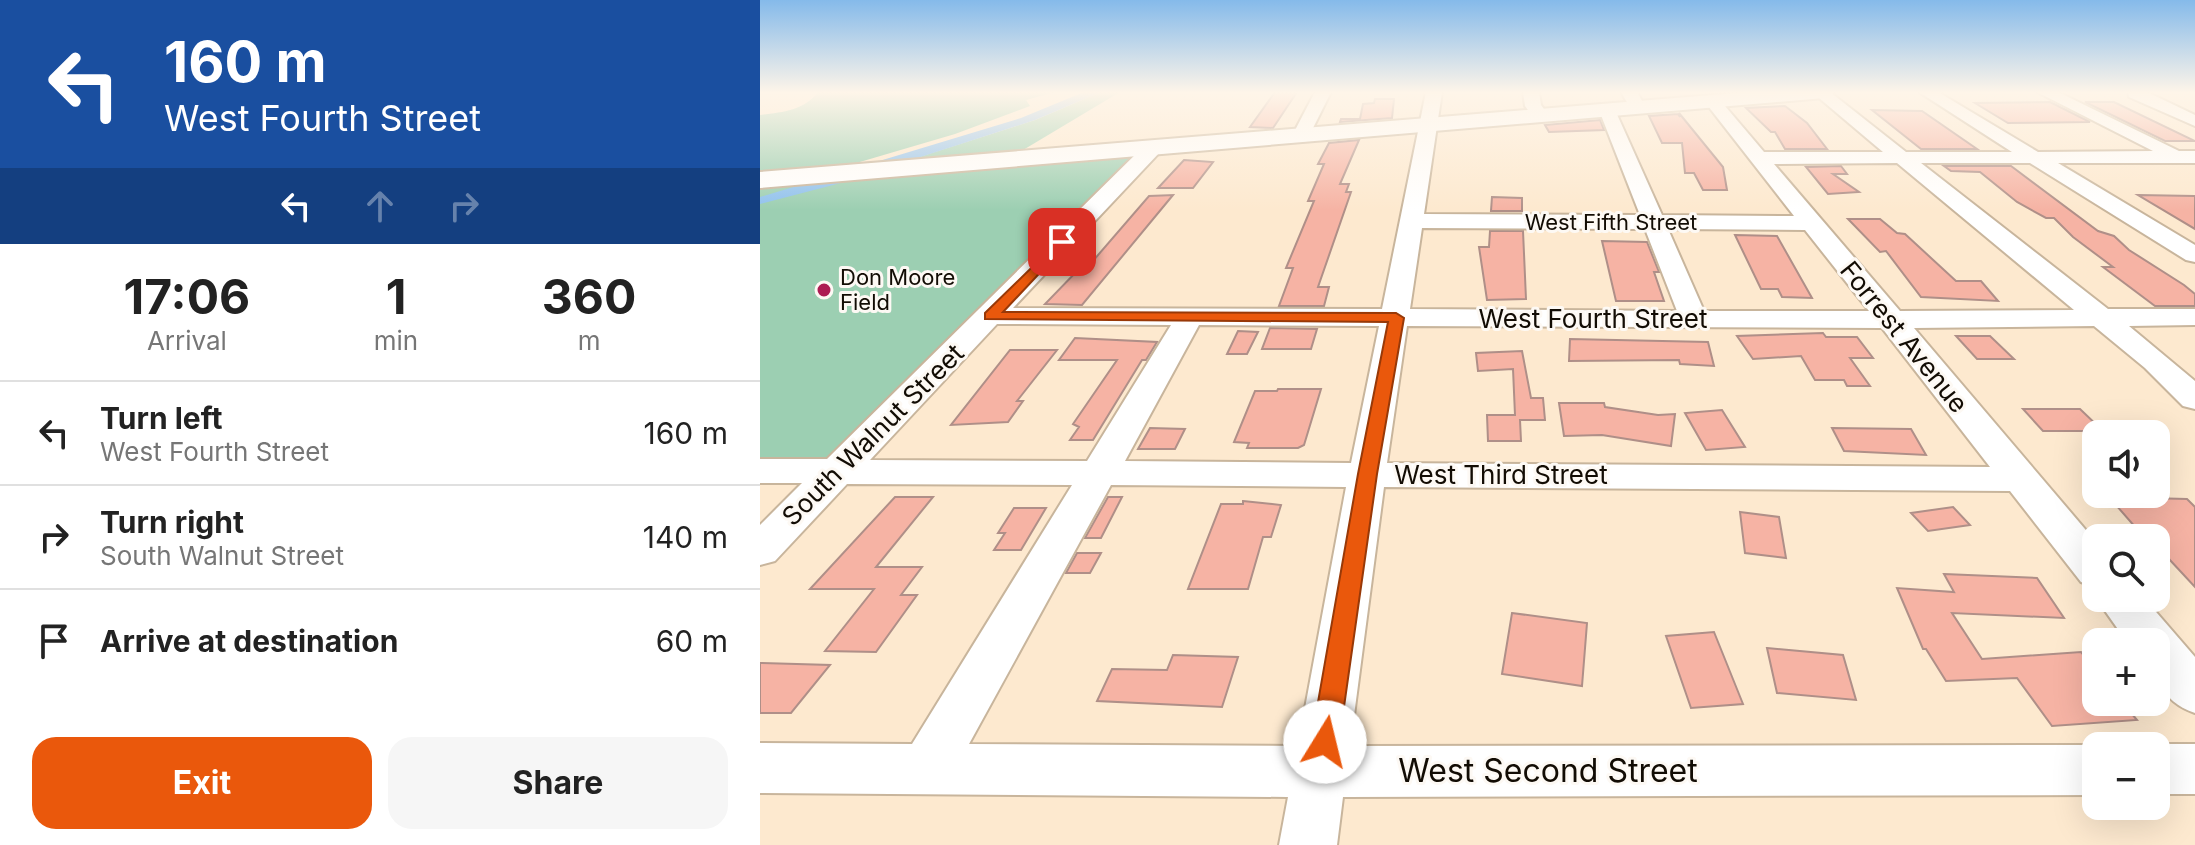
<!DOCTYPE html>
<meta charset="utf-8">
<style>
:root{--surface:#fff;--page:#f6f6f6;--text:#222;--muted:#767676;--line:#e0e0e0;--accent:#ea580c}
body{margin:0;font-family:Inter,sans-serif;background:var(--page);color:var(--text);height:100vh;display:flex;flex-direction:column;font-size:30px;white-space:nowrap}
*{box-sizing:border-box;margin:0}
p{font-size:26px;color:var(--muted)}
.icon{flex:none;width:44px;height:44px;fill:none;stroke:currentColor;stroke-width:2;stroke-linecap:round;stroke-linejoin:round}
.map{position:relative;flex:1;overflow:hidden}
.panel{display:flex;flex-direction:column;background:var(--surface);width:760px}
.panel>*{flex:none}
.hud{background:#1a4fa0;color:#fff;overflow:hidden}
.buttons{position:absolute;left:1322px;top:420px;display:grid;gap:16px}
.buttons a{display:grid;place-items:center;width:88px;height:88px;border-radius:16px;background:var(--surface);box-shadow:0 8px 32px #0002;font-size:40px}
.pin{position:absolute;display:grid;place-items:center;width:68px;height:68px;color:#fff;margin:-34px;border-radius:16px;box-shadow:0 4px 12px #0006}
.me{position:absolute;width:88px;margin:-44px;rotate:9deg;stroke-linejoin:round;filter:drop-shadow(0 0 6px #0008)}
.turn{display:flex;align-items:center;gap:28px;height:168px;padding:0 32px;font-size:36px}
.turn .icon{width:104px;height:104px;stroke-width:2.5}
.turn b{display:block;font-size:56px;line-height:68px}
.lanes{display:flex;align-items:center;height:76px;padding:0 32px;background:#0003;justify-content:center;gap:40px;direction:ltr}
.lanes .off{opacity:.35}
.eta{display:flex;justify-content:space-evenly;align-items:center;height:136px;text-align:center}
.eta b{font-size:48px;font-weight:700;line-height:56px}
.cta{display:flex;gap:16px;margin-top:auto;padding:16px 32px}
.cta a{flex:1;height:92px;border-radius:24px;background:var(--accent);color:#fff;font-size:32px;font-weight:700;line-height:92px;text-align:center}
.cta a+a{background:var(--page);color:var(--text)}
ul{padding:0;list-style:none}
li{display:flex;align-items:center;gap:24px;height:104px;padding:0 32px;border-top:2px solid var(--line)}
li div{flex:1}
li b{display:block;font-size:30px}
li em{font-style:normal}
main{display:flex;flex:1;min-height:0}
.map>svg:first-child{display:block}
.green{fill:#9ccfb2}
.water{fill:#90c2ee}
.building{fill:#f6b3a4;stroke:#af8f88;stroke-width:2}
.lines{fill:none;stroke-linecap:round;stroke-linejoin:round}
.minor-casing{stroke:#c8b59c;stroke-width:4}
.major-casing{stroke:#c8b59c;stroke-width:4}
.minor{fill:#fff;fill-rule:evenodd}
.major{fill:#fff;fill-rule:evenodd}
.route{fill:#ea580c;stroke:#983908;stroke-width:2}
.poi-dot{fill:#ad1c53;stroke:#fdf9f4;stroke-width:3}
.labels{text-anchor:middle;stroke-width:6;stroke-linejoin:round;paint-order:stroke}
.far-street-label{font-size:22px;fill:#120c04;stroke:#fdf9f4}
.far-poi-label{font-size:22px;fill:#120c04;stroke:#fdf9f4;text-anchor:start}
.street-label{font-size:26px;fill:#120c04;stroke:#fdf9f4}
.near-street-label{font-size:32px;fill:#120c04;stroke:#fdf9f4}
</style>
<main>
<section class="panel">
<div class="hud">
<div class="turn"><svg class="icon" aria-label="left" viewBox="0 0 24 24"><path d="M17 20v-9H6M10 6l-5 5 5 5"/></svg><div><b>160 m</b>West Fourth Street</div></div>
<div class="lanes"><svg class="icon" aria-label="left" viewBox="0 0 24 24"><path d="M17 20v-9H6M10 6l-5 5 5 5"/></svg><svg class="icon off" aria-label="ahead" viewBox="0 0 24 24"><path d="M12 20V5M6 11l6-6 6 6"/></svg><svg class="icon off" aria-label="right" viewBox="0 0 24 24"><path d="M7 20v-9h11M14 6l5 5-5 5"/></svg></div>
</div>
<div class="eta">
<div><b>17:06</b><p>Arrival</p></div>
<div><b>1</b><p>min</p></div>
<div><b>360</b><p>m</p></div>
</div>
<ul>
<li><svg class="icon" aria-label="left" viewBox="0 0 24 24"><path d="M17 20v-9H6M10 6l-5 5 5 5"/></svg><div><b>Turn left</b><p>West Fourth Street</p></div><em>160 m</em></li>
<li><svg class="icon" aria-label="right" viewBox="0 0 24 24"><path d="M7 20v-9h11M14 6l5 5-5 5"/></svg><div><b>Turn right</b><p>South Walnut Street</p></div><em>140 m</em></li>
<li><svg class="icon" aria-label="arrive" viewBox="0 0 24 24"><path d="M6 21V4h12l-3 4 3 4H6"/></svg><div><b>Arrive at destination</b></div><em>60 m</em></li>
</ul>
<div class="cta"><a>Exit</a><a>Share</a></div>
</section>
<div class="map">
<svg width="1435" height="845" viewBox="0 0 1435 845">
<rect width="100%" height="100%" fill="#fde9cf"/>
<path class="green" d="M58,92H295L266,100L270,106L195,134L76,169L0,175V115C23,112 43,111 58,92Z
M341,92H360L253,156L134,165L275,120Z
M378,155L55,483H0V185Z"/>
<path class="water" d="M324,92H341L275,120L77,184L0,204V197L261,118Z"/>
<path class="building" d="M515,92H537L513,128L490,127Z
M615,99H634L632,118L580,122L581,119H600L603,104L614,103Z
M1290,102L1330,122L1248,123L1215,103Z
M1325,102H1354L1435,141H1405Z
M1025,106L1047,123L1067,149H1025L1015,132H1011L986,108Z
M1112,110L1162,111L1217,149H1161Z
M919,113L963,167L967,190H943L934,173H925L922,143H902L889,116L918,114L920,117Z
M840,120L844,130L789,132L785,125Z
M599,140L580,184H589L586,192H591L558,287H569L564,306H519L533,268H526L554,201H548L564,164H558L569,143Z
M424,160L453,162L433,188H398Z
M1081,166L1087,174H1073L1099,192L1068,194L1046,167Z
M1184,166H1251L1338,231L1354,236L1369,250L1424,285L1435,294V306H1395L1343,267H1353L1313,237L1294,218H1286L1257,202L1220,172L1191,171Z
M413,195L322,305L285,304L319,269H326L389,196Z
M1378,195L1435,196V229Z
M732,197L762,198V211H731Z
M1088,219H1120L1137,233L1145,234L1196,281H1221L1238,301L1161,297L1126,251L1120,252Z
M730,231H763L766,299L727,300L719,247H729Z
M975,235L1017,236L1052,298L1022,297L1018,289H1001Z
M842,241L887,242L899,272H894L904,301H856Z
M510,328L557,329L551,349H502Z
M478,331L498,332L487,354H467Z
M1063,333L1066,337H1097L1113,358H1090L1110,386H1087L1084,380H1055L1041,356L993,359L977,336Z
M1196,336H1230L1254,359H1217Z
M315,338L397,342L386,360H382L333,440H310L319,427L313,424L357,360H299Z
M810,339L948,342L954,366L920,364L919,360L809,361Z
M250,350H297L257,401H263L248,422L191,425Z
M762,351L771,398H783L785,420H760L761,441H728L727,415H755L753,369L718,371L716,353Z
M518,389H561L544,445L538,448H487L489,443L474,442L495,391H517Z
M799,403H844L845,407L898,415L915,414L911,446L842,435L804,436Z
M1263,409H1320L1343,431H1283Z
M962,410L985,447L946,450L925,413Z
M390,428L425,429L415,449H378Z
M1072,428L1151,429L1166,455L1084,451Z
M135,497H173L116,567H162L141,595H157L116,652L65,651L114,589H50Z
M348,497H362L341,538H325Z
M1349,497L1427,499L1435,507V587L1396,545V538L1383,536Z
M483,501L521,505L511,537H503L488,589H428L461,504H483Z
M1193,507L1210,525L1168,531L1151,513Z
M254,508H286L261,550H234L245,533H238Z
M980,512L1019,517L1026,558L985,553Z
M317,553H341L330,573H306Z
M1184,574L1277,578L1304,618L1192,613L1222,659L1321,652L1336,670V702H1362L1377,720L1292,726L1257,678L1186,681L1166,649H1163L1137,588L1194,592Z
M752,613L827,623L822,686L742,674Z
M954,632L983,704L931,708L906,636Z
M1007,648L1083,655L1096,700L1017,693Z
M413,655L478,657L462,707L337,701L352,669L407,670Z
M0,663L70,665L31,713H0Z"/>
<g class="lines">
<g class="minor-casing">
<path id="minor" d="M555,92H571L547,140H535L532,136Z
M666,92H682L664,214L880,215L839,110L847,105L855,110L902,215L1034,216L945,102L953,97L959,99L1004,152H1123L1052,92H1070L1146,152H1252L1159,92H1178L1278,152L1393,151L1277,92H1298L1419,151H1435V163H1298L1435,245V262L1426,260L1270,163H1161L1348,309H1435V325L1369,326L1435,381V409L1423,406L1385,368L1334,326L1154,328L1336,542V587L1321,582L1250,491L624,487L590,746L1336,745L1339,746H1336V795L583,797L577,845H519L528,797L0,793V743L152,744L312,485L87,484L15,561L0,565V525L42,483H0V459H67L386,144H400L402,148L400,152L253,308L622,309ZM1137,163L1314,310L1140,311L1014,164ZM662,228L885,229L917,311L650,309ZM908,229L1045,230L1109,311H944ZM237,324L411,325L327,461L110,460ZM439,325L619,326L591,463L365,461ZM647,326L1122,328L1230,467L627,463ZM351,485L586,487L538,746L209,744Z
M763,92H779L781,105L789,116L787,120H775L765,106Z
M861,92H877L886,108L884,111H872Z
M1368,92H1387L1435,115V126L1369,97Z
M1336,598H1384L1435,657V713C1398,700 1396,677 1396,642H1367Z
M1396,744H1435V794H1396V746H1390Z"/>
</g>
<g class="major-casing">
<path id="major" d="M989,92H1074L1064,98L0,188V172Z"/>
</g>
<use href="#minor" class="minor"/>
<use href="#major" class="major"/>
</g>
<linearGradient id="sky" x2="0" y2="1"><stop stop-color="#85baea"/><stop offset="0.44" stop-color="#fef5e9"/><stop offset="1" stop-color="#fef5e9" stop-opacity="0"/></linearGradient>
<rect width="1435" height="210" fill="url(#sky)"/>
<path class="route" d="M302,238L306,239V245L243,312L636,313L644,318L617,474L579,742L575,751L565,755L555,751L551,742L598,474L628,322L225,319V313Z"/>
<circle class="poi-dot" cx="64" cy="290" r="8"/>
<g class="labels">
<g class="far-street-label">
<text x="851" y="230">West Fifth Street</text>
</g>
<g class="far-poi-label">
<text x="80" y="285">Don Moore<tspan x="80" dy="25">Field</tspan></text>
</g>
<g class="street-label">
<text x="833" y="328">West Fourth Street</text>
<text transform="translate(1144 337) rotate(51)" y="9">Forrest Avenue</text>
<text transform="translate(113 435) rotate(-45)" y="9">South Walnut Street</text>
<text x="741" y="484">West Third Street</text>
</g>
<g class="near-street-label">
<text x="788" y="782">West Second Street</text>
</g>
</g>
</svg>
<div class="buttons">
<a><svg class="icon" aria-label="sound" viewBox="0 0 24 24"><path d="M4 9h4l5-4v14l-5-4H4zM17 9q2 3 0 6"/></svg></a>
<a><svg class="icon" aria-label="search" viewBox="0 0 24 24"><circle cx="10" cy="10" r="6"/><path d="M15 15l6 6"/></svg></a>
<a>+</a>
<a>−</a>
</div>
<div class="pin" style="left:302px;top:242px;background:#d93025"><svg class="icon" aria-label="arrive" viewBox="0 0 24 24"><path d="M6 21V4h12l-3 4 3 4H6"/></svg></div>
<svg class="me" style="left:565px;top:742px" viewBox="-20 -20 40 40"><circle r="19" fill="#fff"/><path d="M0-13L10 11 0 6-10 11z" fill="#ea580c"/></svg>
</div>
</main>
